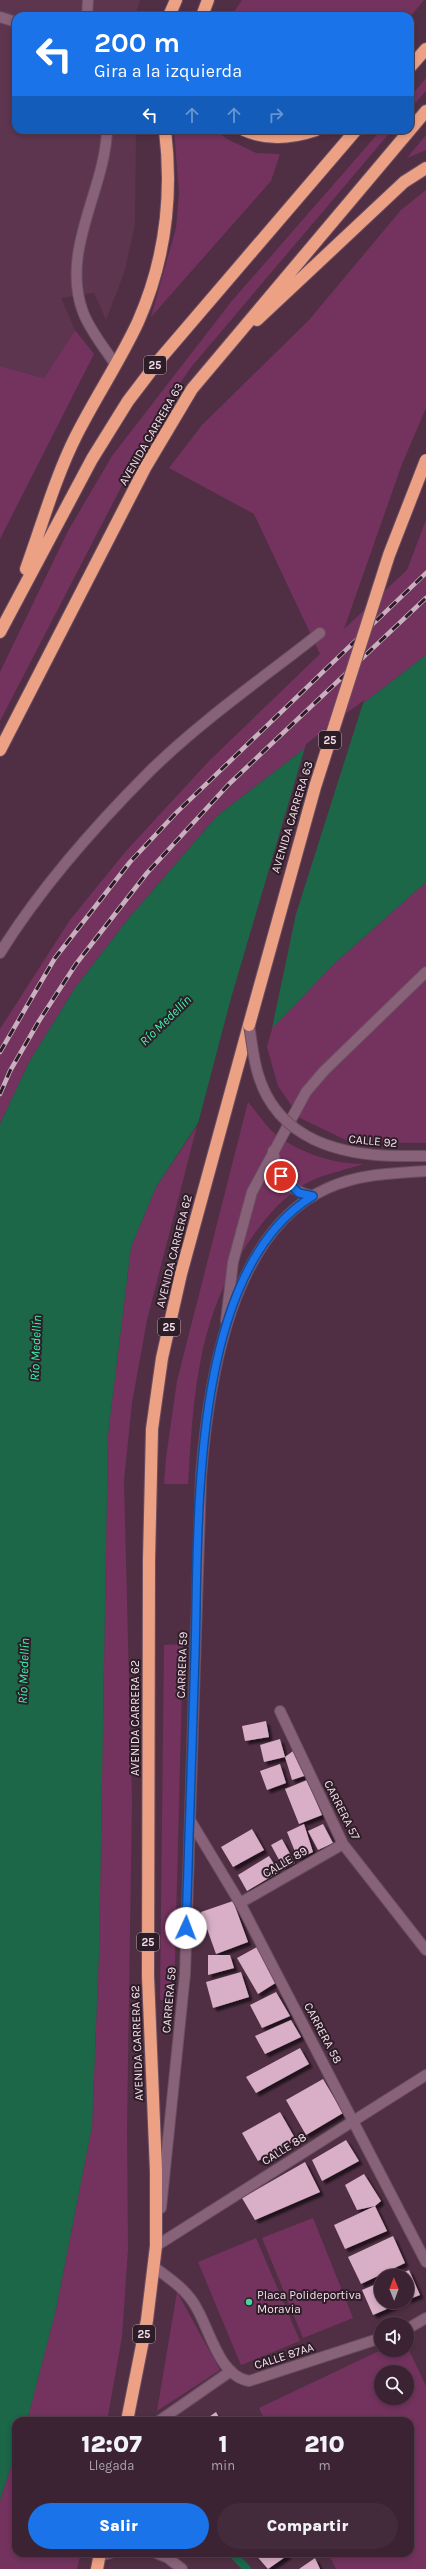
<!DOCTYPE html>
<html lang="es">
<meta charset="utf-8">
<style>
:root{--surface:#3c2333;--page:#432b3b;--text:#f1f3f6;--muted:#aca4ac;--line:#55404e;--accent:#1a73e8}
body{margin:0;font-family:Karla,sans-serif;background:var(--page);color:var(--text);height:100vh;display:flex;flex-direction:column;font-size:15px;white-space:nowrap}
*{box-sizing:border-box;margin:0}
p{font-size:13px;color:var(--muted)}
.icon{flex:none;width:22px;height:22px;fill:none;stroke:currentColor;stroke-width:2;stroke-linecap:round;stroke-linejoin:round}
.map{position:relative;flex:1;overflow:hidden}
.sheet{position:absolute;left:12px;top:2417px;width:402px;height:140px;display:flex;flex-direction:column;background:var(--surface);border-radius:12px;box-shadow:0 2px 6px #0003,0 0 0 1px var(--line)}
.sheet>*{flex:none}
.guide{position:absolute;left:12px;top:12px;width:402px;height:122px;border-radius:12px;box-shadow:0 2px 6px #0003,0 0 0 1px var(--line);background:#1a73e8;color:#fff;overflow:hidden}
.needle{width:26px;rotate:359deg}
.fabs{position:absolute;left:374px;top:2269px;display:grid;gap:8px}
.fabs a{display:grid;place-items:center;width:40px;height:40px;border-radius:50%;background:var(--surface);box-shadow:0 2px 6px #0003,0 0 0 1px var(--line);font-size:20px}
.pin{position:absolute;display:grid;place-items:center;width:34px;height:34px;color:#fff;margin:-17px;border:2px solid #fff;border-radius:50%;box-shadow:0 1px 4px #0007}
.me{position:absolute;width:44px;margin:-22px;rotate:2deg;stroke-linejoin:round;filter:drop-shadow(0 0 3px #0008)}
.turn{display:flex;align-items:center;gap:14px;height:84px;padding:0 16px;font-size:18px}
.turn .icon{width:52px;height:52px;stroke-width:2.5}
.turn b{display:block;font-size:28px;line-height:34px}
.lanes{display:flex;align-items:center;height:38px;padding:0 16px;background:#0003;justify-content:center;gap:20px;direction:ltr}
.lanes .off{opacity:.35}
.eta{display:flex;justify-content:space-evenly;align-items:center;height:68px;text-align:center}
.eta b{font-size:24px;font-weight:800;line-height:28px}
.cta{display:flex;gap:8px;margin-top:auto;padding:8px 16px}
.cta a{flex:1;height:46px;border-radius:24px;background:var(--accent);color:#fff;font-size:16px;font-weight:800;line-height:46px;text-align:center}
.cta a+a{background:var(--page);color:var(--text)}
.map>svg:first-child{display:block}
.built{fill:#5d354f}
.green{fill:#73335e;fill-rule:evenodd}
.water{fill:#1b6748}
.pier{fill:#502f44}
.lines{fill:none;stroke-linecap:round;stroke-linejoin:round}
.stream{stroke:#1b6748;stroke-width:8}
.building{fill:#d9afc8;filter:url(#shadow)}
.lane-casing{stroke:#6a4e60;stroke-width:12}
.street-casing{stroke:#6a4e60;stroke-width:12}
.secondary-casing{stroke:#6a4e60;stroke-width:12}
.highway-casing{stroke:#6a4e60;stroke-width:14}
.lane{stroke:#886279;stroke-width:10}
.street{stroke:#886279;stroke-width:10}
.secondary{stroke:#886279;stroke-width:10}
.highway{stroke:#eca184;stroke-width:12}
.rail-casing{stroke:#c9b0bf;stroke-width:4.5}
.rail{stroke:#2d1d27;stroke-width:3;stroke-dasharray:9;stroke-linecap:butt}
.secondary-bridge-casing{stroke:#6a4e60;stroke-width:12;stroke-linecap:butt}
.highway-bridge-casing{stroke:#6a4e60;stroke-width:14;stroke-linecap:butt}
.secondary-bridge{stroke:#886279;stroke-width:10}
.highway-bridge{stroke:#eca184;stroke-width:12}
.route-casing{stroke:#114b97;stroke-width:10}
.route{stroke:#1a73e8;stroke-width:7}
.poi-dot{fill:#4cd39a;stroke:#2d1d27;stroke-width:1.5}
.labels{text-anchor:middle;stroke-width:4;stroke-linejoin:round;paint-order:stroke}
.shield{fill:#2d1d27;stroke:#b8a4b0;stroke-width:1}
.shield-label{font-size:11px;font-weight:bold;fill:#f4deeb}
.street-label{font-size:12px;fill:#f4deeb;stroke:#2d1d27}
.poi-label{font-size:12px;fill:#f4deeb;stroke:#2d1d27;text-anchor:start}
.water-label{font-size:13px;font-style:italic;fill:#36f5ad;stroke:#2d1d27}
</style>
<div class="map">
<svg width="426" height="2569" viewBox="0 0 426 2569">
<defs>
<filter id="shadow"><feDropShadow dx="3.5" dy="3.5" stdDeviation="1" flood-color="#0009"/></filter>
</defs>
<rect width="100%" height="100%" fill="#502f44"/>
<path class="built" d="M0,0H140L135,16H16V130H136L135,225L124,273L106,320L94,293L61,298L75,330L44,378L0,366Z"/>
<path class="green" d="M242,0H424L410,17L231,16Z
M426,78V91L410,109V97Z
M174,130H216L227,139L256,153L280,154L271,181L151,317L176,228L179,193Z
M381,130H392L192,366L161,410L0,721V672L68,531L112,456L231,302Z
M426,135V150L407,158Z
M426,190V408L402,464L344,629L407,570L426,520V655L217,816L128,919L75,988L29,1062L0,1124V1029L70,920L126,851L209,761L320,654L254,514L169,468L202,425L309,320L401,210Z
M75,330L94,354L0,539V366L44,378Z
M426,882V1143L350,1142L300,1118L278,1086L267,1047L272,1028L336,962Z
M248,1102C257,1112 265,1125 274,1133C299,1153 333,1164 364,1164C348,1169 330,1173 315,1179C290,1190 270,1212 255,1233C197,1313 194,1391 188,1484H164L166,1458L177,1381Z
M197,1126L147,1320L132,1403L124,1480L132,1801L127,2128L128,2249L122,2337L107,2421H27L56,2309L92,2126L99,1952L108,1434L131,1247L156,1187Z
M183,1644L174,2000H160L164,1645Z
M313,2218L353,2318L303,2338L262,2238Z
M256,2238L300,2341L241,2365L198,2262Z
M177,2292L220,2370L157,2411Z
M407,2346L426,2386V2569H336L328,2553H410V2421H265L259,2408L381,2350H407ZM381,2372H407V2398H381Z
M16,2451V2553H81L77,2569H0V2500Z"/>
<path class="water" d="M426,655V882L336,962L256,1045L202,1117L156,1187L131,1247L108,1434L99,1952L92,2126L56,2309L27,2421H16V2451L0,2500V1124L29,1062L75,988L128,919L217,816Z"/>
<path class="pier" d="M364,700L296,914L271,1033L258,1046L196,1131L231,998L306,744Z"/>
<g class="lines">
<path class="stream" d="M232,2553L247,2569"/>
</g>
<path class="building" d="M266,1721L269,1737L245,1741L242,1726Z
M280,1739L285,1757L264,1762L260,1745Z
M293,1751L307,1775L292,1780L285,1757Z
M280,1764L286,1783L267,1790L260,1771Z
M307,1780L322,1815L299,1824L285,1789Z
M304,1824L313,1852L298,1859L287,1832Z
M323,1824L333,1843L318,1850L308,1831Z
M252,1829L264,1850L233,1867L221,1847Z
M282,1839L295,1863L284,1869L271,1845Z
M269,1856L279,1872L247,1891L238,1875Z
M233,1901L248,1942L216,1954L201,1912Z
M257,1947L277,1982L258,1994L237,1958Z
M208,1955H230L234,1968L208,1975Z
M241,1972L249,1997L213,2008L206,1982Z
M276,1992L290,2016L262,2028L250,2005Z
M291,2020L301,2037L265,2054L255,2036Z
M300,2048L309,2064L256,2093L246,2077Z
M323,2079L343,2113L306,2135L286,2100Z
M280,2112L296,2140L258,2161L242,2133Z
M346,2140L359,2161L322,2181L312,2160Z
M305,2162L320,2192L255,2220L242,2198Z
M364,2174L381,2201L375,2206L387,2231L345,2249L334,2225L375,2206L357,2210L345,2185Z
M393,2236L405,2263L361,2284L348,2257Z
M409,2270L420,2295L407,2300V2276H395Z
M381,2282V2302H403L373,2315L362,2290Z
M216,2412L221,2421H203Z
M254,2553H287L288,2555L268,2569Z
M315,2558L320,2569H299Z"/>
<g class="lines">
<g class="lane-casing">
<path id="lane" d="M87,16L88,0
M0,17L16,22
M107,130C105,190 60,251 83,312C90,331 104,347 115,364
M0,953C41,887 95,826 150,771C202,720 263,678 320,633
M273,1151C277,1177 286,1190 313,1196
M226,1321L233,1262L252,1192L306,1092L324,1071L426,972
M154,2267C169,2278 187,2290 196,2307C210,2330 219,2376 249,2381L381,2338
M407,2329L426,2318
M159,2421L231,2371"/>
</g>
<g class="street-casing">
<path id="street" d="M280,1711L343,1844L426,1950
M190,1820L240,1903L426,2262
M240,1903L343,1844
M156,2246L426,2075
M156,2553L168,2558L182,2569
M99,2556L111,2553"/>
</g>
<g class="secondary-casing">
<path id="secondary" d="M401,1156H426
M161,2208L185,1974L201,1477C208,1383 230,1231 328,1188C359,1174 393,1173 426,1171"/>
</g>
<g class="highway-casing">
<path id="highway" d="M169,16L176,0
M202,16L208,0
M410,67L426,49
M244,130C268,141 292,138 316,130
M410,130L426,111
M257,320L404,182L426,168
M26,569C42,525 55,478 76,436C95,398 120,361 138,322C165,261 173,196 165,130
M0,632L92,459L128,401L160,359L356,130
M0,750L145,468L192,389L410,130
M127,2421L147,2320L156,2246V2171L148,1976L149,1560L152,1429L162,1358L181,1274L249,1025
M97,2569L100,2553"/>
</g>
<use href="#lane" class="lane"/>
<use href="#street" class="street"/>
<use href="#secondary" class="secondary"/>
<use href="#highway" class="highway"/>
<g class="rail-casing">
<path id="rail" d="M0,1052L55,958L130,862L176,813L426,573
M0,1094L10,1071L39,1021L76,964L147,873L229,784L426,598"/>
</g>
<use href="#rail" class="rail"/>
<g class="secondary-bridge-casing">
<path id="secondary-bridge" d="M249,1025C252,1042 253,1058 258,1074C277,1139 340,1156 401,1156"/>
</g>
<g class="highway-bridge-casing">
<path id="highway-bridge" d="M249,1025L315,787L389,555L426,460"/>
</g>
<use href="#secondary-bridge" class="secondary-bridge"/>
<use href="#highway-bridge" class="highway-bridge"/>
</g>
<g class="lines">
<g class="route-casing">
<path id="route" d="M186,1928C189,1837 192,1746 195,1655C199,1527 188,1271 313,1196L299,1193L281,1176"/>
</g>
<use href="#route" class="route"/>
</g>
<circle class="poi-dot" cx="249" cy="2302" r="4"/>
<g class="labels">
<g class="shield">
<rect x="144" y="356" width="22" height="18" rx="3"/>
<rect x="319" y="731" width="22" height="18" rx="3"/>
<rect x="158" y="1318" width="22" height="18" rx="3"/>
<rect x="137" y="1933" width="22" height="18" rx="3"/>
<rect x="133" y="2325" width="22" height="18" rx="3"/>
</g>
<g class="shield-label">
<text x="155" y="369">25</text>
<text x="330" y="744">25</text>
<text x="169" y="1331">25</text>
<text x="148" y="1946">25</text>
<text x="144" y="2338">25</text>
</g>
<g class="street-label">
<text transform="translate(151 434) rotate(-60)" y="4">AVENIDA CARRERA 63</text>
<text transform="translate(292 817) rotate(-73)" y="4">AVENIDA CARRERA 63</text>
<text transform="translate(373 1141) rotate(5)" y="4">CALLE 92</text>
<text transform="translate(174 1251) rotate(-76)" y="4">AVENIDA CARRERA 62</text>
<text transform="translate(182 1665) rotate(-88)" y="4">CARRERA 59</text>
<text transform="translate(135 1718) rotate(-90)" y="4">AVENIDA CARRERA 62</text>
<text transform="translate(342 1810) rotate(63)" y="4">CARRERA 57</text>
<text transform="translate(285 1862) rotate(-30)" y="4">CALLE 89</text>
<text transform="translate(169 2000) rotate(-85)" y="4">CARRERA 59</text>
<text transform="translate(323 2033) rotate(62)" y="4">CARRERA 58</text>
<text transform="translate(137 2043) rotate(-92)" y="4">AVENIDA CARRERA 62</text>
<text transform="translate(284 2149) rotate(-32)" y="4">CALLE 88</text>
<text transform="translate(284 2356) rotate(-18)" y="4">CALLE 87AA</text>
</g>
<g class="poi-label">
<text x="257" y="2299">Placa Polideportiva<tspan x="257" dy="14">Moravia</tspan></text>
</g>
<g class="water-label">
<text transform="translate(165 1020) rotate(-44)" y="5">Río Medellín</text>
<text transform="translate(35 1348) rotate(-88)" y="5">Río Medellín</text>
<text transform="translate(23 1671) rotate(-88)" y="5">Río Medellín</text>
</g>
</g>
</svg>
<div class="fabs">
<a><svg class="needle" viewBox="-14 -14 28 28"><path d="M0-13l5 13h-10z" fill="#e53935"/><path d="M0 13l5-13h-10z" fill="#aca4ac"/></svg></a>
<a><svg class="icon" aria-label="sound" viewBox="0 0 24 24"><path d="M4 9h4l5-4v14l-5-4H4zM17 9q2 3 0 6"/></svg></a>
<a><svg class="icon" aria-label="search" viewBox="0 0 24 24"><circle cx="10" cy="10" r="6"/><path d="M15 15l6 6"/></svg></a>
</div>
<div class="pin" style="left:281px;top:1176px;background:#d93025"><svg class="icon" aria-label="arrive" viewBox="0 0 24 24"><path d="M6 21V4h12l-3 4 3 4H6"/></svg></div>
<svg class="me" style="left:186px;top:1928px" viewBox="-20 -20 40 40"><circle r="19" fill="#fff"/><path d="M0-13L10 11 0 6-10 11z" fill="#1a73e8"/></svg>
<div class="guide">
<div class="turn"><svg class="icon" aria-label="left" viewBox="0 0 24 24"><path d="M17 20v-9H6M10 6l-5 5 5 5"/></svg><div><b>200 m</b>Gira a la izquierda</div></div>
<div class="lanes"><svg class="icon" aria-label="left" viewBox="0 0 24 24"><path d="M17 20v-9H6M10 6l-5 5 5 5"/></svg><svg class="icon off" aria-label="ahead" viewBox="0 0 24 24"><path d="M12 20V5M6 11l6-6 6 6"/></svg><svg class="icon off" aria-label="ahead" viewBox="0 0 24 24"><path d="M12 20V5M6 11l6-6 6 6"/></svg><svg class="icon off" aria-label="right" viewBox="0 0 24 24"><path d="M7 20v-9h11M14 6l5 5-5 5"/></svg></div>
</div>
<section class="sheet">
<div class="eta">
<div><b>12:07</b><p>Llegada</p></div>
<div><b>1</b><p>min</p></div>
<div><b>210</b><p>m</p></div>
</div>
<div class="cta"><a>Salir</a><a>Compartir</a></div>
</section>
</div>
